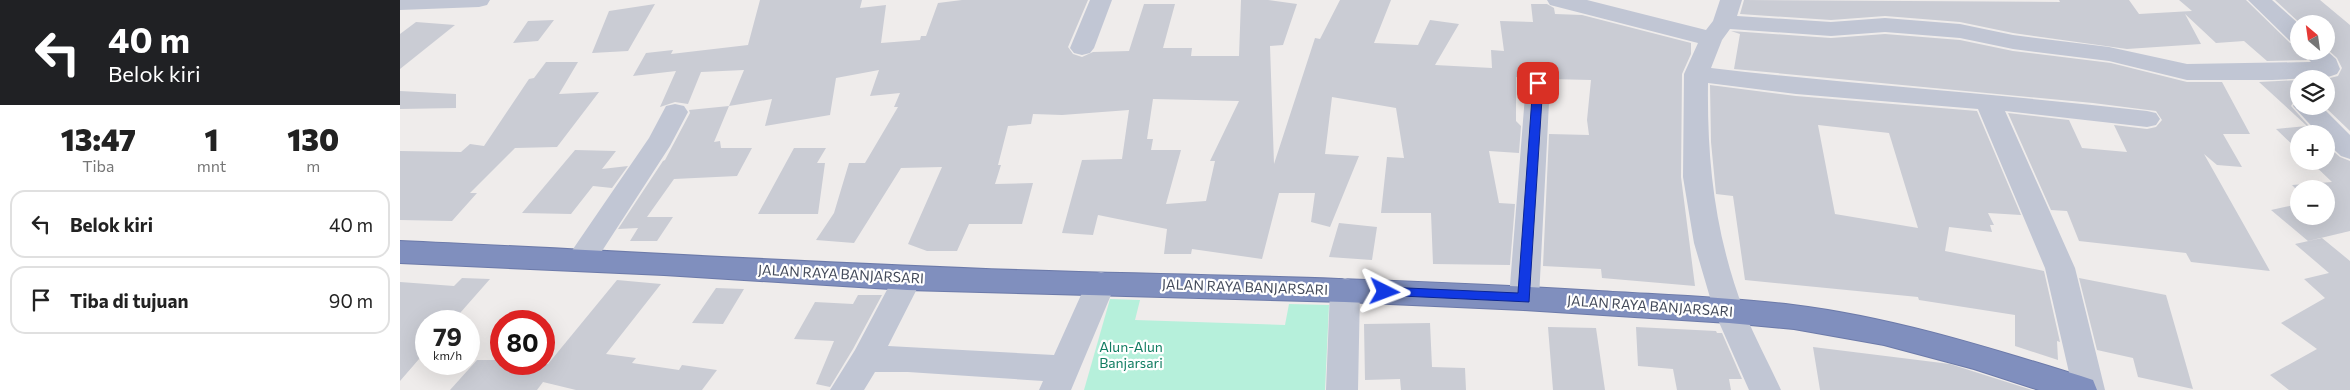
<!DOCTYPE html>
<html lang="id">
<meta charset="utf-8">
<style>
:root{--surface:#fff;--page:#f6f6f6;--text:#222;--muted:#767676;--line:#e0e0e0}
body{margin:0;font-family:Commissioner,sans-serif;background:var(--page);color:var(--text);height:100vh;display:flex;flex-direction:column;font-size:19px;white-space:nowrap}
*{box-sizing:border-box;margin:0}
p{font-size:16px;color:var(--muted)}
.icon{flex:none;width:28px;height:28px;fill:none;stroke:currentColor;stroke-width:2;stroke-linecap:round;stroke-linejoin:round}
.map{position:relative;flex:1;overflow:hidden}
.details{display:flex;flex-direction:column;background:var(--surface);width:400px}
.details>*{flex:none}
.banner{background:#202124;color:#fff;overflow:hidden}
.needle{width:32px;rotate:331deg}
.buttons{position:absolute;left:1890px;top:15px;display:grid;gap:10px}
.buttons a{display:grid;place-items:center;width:45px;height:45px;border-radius:50%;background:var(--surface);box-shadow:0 5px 20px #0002;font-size:25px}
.speed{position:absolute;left:15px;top:310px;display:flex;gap:10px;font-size:25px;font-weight:700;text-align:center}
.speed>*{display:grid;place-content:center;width:65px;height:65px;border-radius:50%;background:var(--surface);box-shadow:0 5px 20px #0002;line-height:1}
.speed small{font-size:12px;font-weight:400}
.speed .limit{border:8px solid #d22;background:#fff;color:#111}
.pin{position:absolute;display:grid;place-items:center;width:42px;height:42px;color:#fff;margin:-21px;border-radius:10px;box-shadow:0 2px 8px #0006}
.me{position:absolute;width:55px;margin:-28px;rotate:93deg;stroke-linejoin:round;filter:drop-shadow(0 0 4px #0008)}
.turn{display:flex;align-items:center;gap:18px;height:105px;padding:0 25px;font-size:22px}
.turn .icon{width:65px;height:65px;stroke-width:2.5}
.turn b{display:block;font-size:35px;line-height:42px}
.eta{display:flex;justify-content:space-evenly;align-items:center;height:85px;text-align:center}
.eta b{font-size:30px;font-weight:800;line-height:35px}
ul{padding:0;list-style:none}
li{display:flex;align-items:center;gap:15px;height:68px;margin:0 10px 8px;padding:0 15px;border:2px solid var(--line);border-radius:15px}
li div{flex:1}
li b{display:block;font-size:19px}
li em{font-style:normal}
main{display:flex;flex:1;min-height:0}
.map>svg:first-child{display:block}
.green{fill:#b6f0db}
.building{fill:#caccd4;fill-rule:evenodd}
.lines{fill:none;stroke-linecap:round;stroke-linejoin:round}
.highway-casing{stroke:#6c7aa9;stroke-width:2}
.minor{fill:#c1c6d4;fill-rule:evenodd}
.highway{fill:#808fbe;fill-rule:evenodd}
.route{fill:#1139e3;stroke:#0b2594}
.labels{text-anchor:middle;stroke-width:4.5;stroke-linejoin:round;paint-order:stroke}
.street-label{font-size:14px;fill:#434a5a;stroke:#fff}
.park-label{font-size:14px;fill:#127d62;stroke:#fff}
</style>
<main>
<section class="details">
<div class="banner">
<div class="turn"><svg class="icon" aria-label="left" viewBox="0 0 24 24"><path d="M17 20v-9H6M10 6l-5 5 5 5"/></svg><div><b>40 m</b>Belok kiri</div></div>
</div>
<div class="eta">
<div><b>13:47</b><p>Tiba</p></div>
<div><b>1</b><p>mnt</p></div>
<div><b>130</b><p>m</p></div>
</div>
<ul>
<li><svg class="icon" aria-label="left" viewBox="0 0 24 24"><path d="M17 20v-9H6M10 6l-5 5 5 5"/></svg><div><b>Belok kiri</b></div><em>40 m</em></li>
<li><svg class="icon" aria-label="arrive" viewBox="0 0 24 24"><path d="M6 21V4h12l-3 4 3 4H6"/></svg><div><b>Tiba di tujuan</b></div><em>90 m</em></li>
</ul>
</section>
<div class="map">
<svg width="1950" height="390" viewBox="0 0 1950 390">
<rect width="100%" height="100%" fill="#efeceb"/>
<path class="green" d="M710,299L740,300L735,320L885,325L889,304L929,305L925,390H684Z"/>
<path class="building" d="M360,0H462L460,8L486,5L481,43L520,40L521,36H526L538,3L562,0H688L668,47L673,54L682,57L693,52L729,51L744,4H775L763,48H792L791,56H839L841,0H868L897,4L883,45L870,46L874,164L915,38L920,39L940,0H991L974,43L1018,45L1030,20L1059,24L1035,65L1092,68L1091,50L1104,51L1100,21L1133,22L1131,4H1147L1154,8L1155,14L1182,15L1291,43V54L1282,74L1281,177L1295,286L1202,278L1201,269L1143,266L1149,134L1189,135L1187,120L1191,80L1150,79L1139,73L1127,78L1116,77V121L1121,126L1119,153L1089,151L1099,203L1115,204L1110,265L1033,264L1031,213H981L987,157L1004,158L996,108L932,97L925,154L959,156L930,227L911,222L915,193H879L862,259L792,249L791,254H764L767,229L698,215L693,235L662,233L682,160L722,159L729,110L662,115L633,114L631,124L608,126L598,165H601L595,184L633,183L622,224H569L557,251H527L508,244L542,167L501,168L454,243L416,240L434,213L449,163H465L498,107H494L500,93L470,96L479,70L436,78L430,115L365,126L372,99L329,106L344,70L301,72L288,104L275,102L260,107L276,71L233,76L246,53L273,50L271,54L348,45ZM753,99L839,101L810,161H815L806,201L766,204L781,150H751L753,139H747Z
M1344,0L1660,2L1659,0H1729L1739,14L1792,11L1779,0H1846L1890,43L1899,46V51L1907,60L1867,61L1844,41L1816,43L1785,14L1801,44L1727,49L1613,33L1560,22L1485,16L1431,20L1340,14Z
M1875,0H1920L1950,25V131L1924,106H1926V79L1938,76L1942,68L1937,58L1926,48V24H1901Z
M255,4L228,51L192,53L209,11Z
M154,20L138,41L113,43L128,21Z
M16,22L55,25L0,69V34Z
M1331,31L1431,38L1485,34L1560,40L1613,51L1711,63L1787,82H1822L1850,134H1823L1842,167L1817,165L1804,154L1870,271L1791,262L1786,253L1679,241L1667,211L1651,210L1608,113L1669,120L1682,148L1727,152L1714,125L1747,129L1756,127L1762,120L1756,111L1693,103L1334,69L1340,34Z
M146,62H178L159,94L199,92L157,147L115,148L70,193H77L52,221L0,220V151L61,152L70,144L84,146L129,79L134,78Z
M1899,80V98L1895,99L1891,106L1916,134H1899V151L1876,129L1907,126L1859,82Z
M1310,85L1396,96L1577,111L1621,215L1588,213L1594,225H1590L1592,232L1549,227L1545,251L1644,271L1660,342L1657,341L1658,360L1615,346V315L1519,300L1518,297L1345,280L1333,196L1316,194L1311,142ZM1418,125L1489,133L1518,228L1435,214Z
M0,91L56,94V108L0,109Z
M329,106L314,142L320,141L321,148H352L337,176L274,179L247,217H273L257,241H230L238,228L218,229L263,161L265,160L290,113L289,110Z
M1926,145L1940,157L1950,161V231L1908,241L1871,210L1899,204V216H1926V189H1899V192L1892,185L1932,182L1910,161H1926Z
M394,148H426L417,163H425L418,214H358Z
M175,150L216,151L202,169L228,166L212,188L193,186L171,214L122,213Z
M939,223L977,227L972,260L929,257Z
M1922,238L1950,261V390H1889L1870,375L1917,349L1881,323L1925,298L1904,279L1929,273L1895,244Z
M62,278L90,279L53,321H26V351L0,381V282L54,286Z
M1679,278L1766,295L1793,389L1738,377L1733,358L1697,350Z
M217,280L261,284L206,354L236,358L232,363L279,370L282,365L317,370L302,390H176L143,382L137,390H50L77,360H101L99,364H148Z
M316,288L344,289L323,324L292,323Z
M458,295H482L453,349L430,387L416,384L434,341L394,339L415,302L453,304Z
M1030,323L1032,367L1065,368L1066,390H1001L1000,379L965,380L964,324Z
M1148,327L1196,328L1205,390H1153Z
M1236,327L1316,331L1317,333H1322L1342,379H1329L1331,390H1277L1273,369L1238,366Z
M1413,347L1550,364L1632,390H1420Z"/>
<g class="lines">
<g class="highway-casing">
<path id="highway" d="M0,241C227,251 453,266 679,272C852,276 1025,280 1198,291C1262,295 1328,297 1393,305C1491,317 1586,347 1681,376L1693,380L1697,390H1639L1574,369L1484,345L1394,329L1329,323L1124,310L945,302L507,290L264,275L0,263Z"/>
</g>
<path class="minor" d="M0,0H90L87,5L79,7L0,10Z
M690,0H712L694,48L690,53L682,55L674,53L670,48Z
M1147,0H1187L1306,30L1313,21L1320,0H1342L1337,16L1431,22L1485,18L1560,24L1613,35L1709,47L1787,64L1911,62L1901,51L1926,50L1936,59L1940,69L1937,74L1928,77L1872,80H1787L1709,61L1613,49L1560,38L1485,32L1431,36L1330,29L1322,40L1311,68C1456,85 1602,94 1747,111L1756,113L1760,119L1756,125L1747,127L1605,111L1675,268L1705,390H1673L1645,268L1578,109L1396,94L1308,83C1307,163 1315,235 1344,311C1355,338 1369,364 1381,390H1349L1314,311L1294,243L1283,177L1284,74L1298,43L1150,5Z
M1848,0H1872L1899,24V44L1891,42Z
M1138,75L1147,78L1150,83L1139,298L1135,306L1124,310L1113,306L1109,298L1126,83L1129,78Z
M1897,100H1899V106H1921L1950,135V159L1941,156L1926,142V134H1919L1893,106Z
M275,104L284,106L288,112L270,146L191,268L181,271L171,268L166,260L171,252L249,138L266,106Z
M507,268L517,271L522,279L488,346L654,355L690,275L701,272L712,275L716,283L671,390H639L643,381L508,372H475L464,390H430L455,350L497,271Z
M945,278L956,282L960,290L958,390H926L930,290L934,282Z"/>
<use href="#highway" class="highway"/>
</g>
<path class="route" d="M1138,80L1143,83L1129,302L980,295L979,292L980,288L985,287L1118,293L1133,83Z"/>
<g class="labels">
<g class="street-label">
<text transform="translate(441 274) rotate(3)" y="5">JALAN RAYA BANJARSARI</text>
<text transform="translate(845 287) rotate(2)" y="5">JALAN RAYA BANJARSARI</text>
<text transform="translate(1250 306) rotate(4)" y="5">JALAN RAYA BANJARSARI</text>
</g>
<g class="park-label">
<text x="731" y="352">Alun-Alun<tspan x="731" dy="16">Banjarsari</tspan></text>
</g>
</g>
</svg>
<div class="buttons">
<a><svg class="needle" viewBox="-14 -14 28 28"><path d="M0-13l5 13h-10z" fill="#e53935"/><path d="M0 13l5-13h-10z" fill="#767676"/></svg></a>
<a><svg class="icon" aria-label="layers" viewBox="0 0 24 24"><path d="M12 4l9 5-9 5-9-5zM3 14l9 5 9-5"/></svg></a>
<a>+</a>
<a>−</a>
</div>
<div class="speed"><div>79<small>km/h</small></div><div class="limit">80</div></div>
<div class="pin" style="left:1138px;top:83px;background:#d93025"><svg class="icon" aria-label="arrive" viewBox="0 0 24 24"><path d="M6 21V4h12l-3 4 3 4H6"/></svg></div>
<svg class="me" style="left:985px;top:292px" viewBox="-20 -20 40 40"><path d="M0-17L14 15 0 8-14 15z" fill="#1139e3" stroke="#fff" stroke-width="4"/></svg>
</div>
</main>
